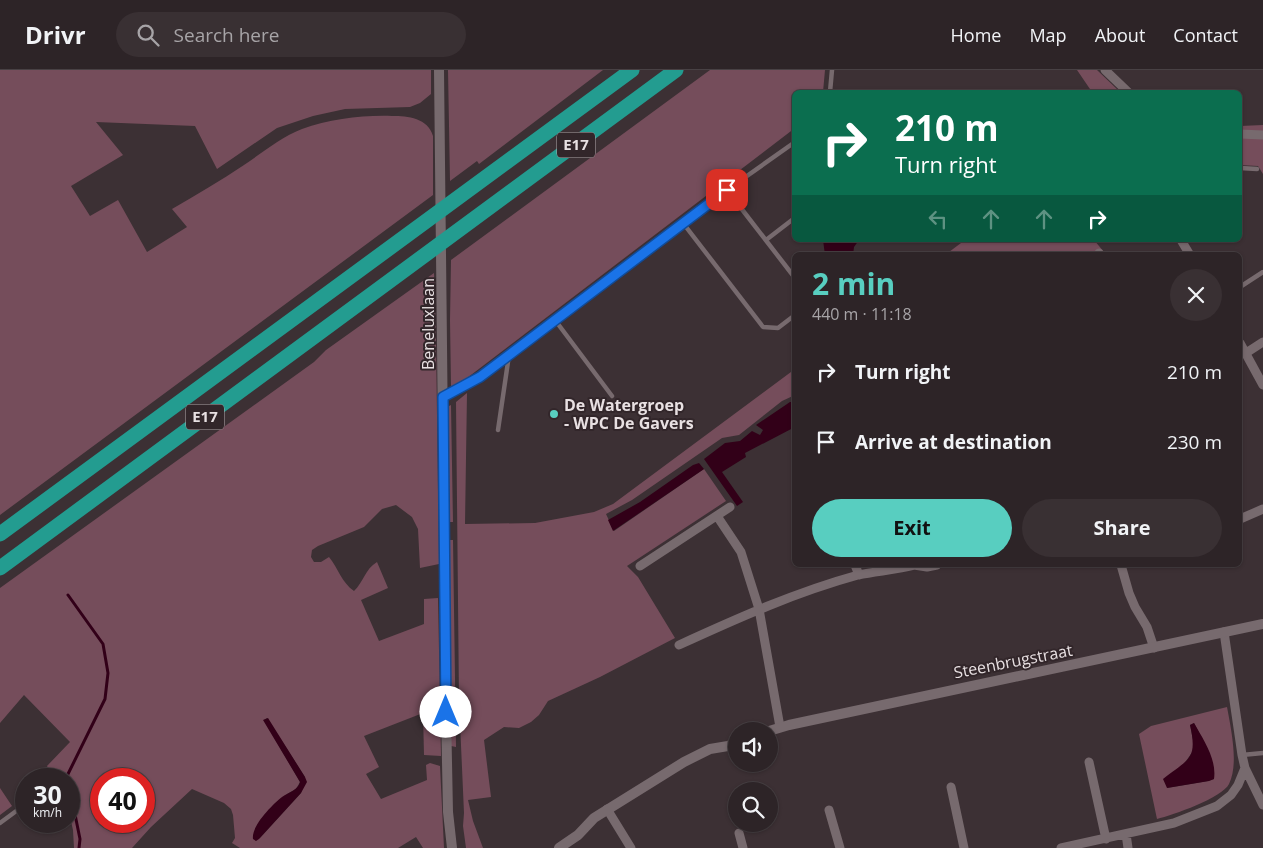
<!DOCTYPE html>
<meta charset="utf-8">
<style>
:root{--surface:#2d2427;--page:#393033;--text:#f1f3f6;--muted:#a7a4a7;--line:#484144;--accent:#58cec0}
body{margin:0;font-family:"Open Sans",sans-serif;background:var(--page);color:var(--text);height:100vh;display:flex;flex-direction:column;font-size:19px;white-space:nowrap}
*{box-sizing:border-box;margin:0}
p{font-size:16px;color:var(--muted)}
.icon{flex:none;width:28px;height:28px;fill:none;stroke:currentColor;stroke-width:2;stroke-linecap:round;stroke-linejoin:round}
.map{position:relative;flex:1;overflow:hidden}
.drawer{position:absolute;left:792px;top:182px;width:450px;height:315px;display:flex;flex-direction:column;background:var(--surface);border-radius:8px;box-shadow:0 1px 4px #0004,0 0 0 1px var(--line)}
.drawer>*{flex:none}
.guide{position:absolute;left:792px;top:20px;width:450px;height:152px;border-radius:8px;box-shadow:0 1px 4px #0004,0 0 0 1px var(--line);background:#0b6e4f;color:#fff;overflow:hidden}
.fabs{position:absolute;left:728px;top:652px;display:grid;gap:10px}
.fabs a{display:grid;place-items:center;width:50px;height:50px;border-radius:50%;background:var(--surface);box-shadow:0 1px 4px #0004,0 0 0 1px var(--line);font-size:25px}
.speed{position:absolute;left:15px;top:698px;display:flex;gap:10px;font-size:25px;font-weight:700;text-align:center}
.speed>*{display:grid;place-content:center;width:65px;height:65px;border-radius:50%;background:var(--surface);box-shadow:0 1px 4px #0004,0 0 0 1px var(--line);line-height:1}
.speed small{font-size:12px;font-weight:400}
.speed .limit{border:8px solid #d22;background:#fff;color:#111}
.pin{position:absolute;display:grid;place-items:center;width:42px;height:42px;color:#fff;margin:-21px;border-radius:10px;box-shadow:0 2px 8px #0006}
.me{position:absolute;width:55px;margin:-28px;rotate:0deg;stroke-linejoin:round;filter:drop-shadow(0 0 4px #0008)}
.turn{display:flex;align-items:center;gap:18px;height:105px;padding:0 20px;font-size:22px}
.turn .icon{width:65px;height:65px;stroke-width:2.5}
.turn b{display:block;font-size:35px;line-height:42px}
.lanes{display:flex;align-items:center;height:48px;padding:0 20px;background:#0003;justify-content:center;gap:25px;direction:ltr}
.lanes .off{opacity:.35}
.round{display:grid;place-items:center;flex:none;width:52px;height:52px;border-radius:26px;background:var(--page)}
.head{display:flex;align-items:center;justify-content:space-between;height:85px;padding:0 20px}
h1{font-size:30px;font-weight:700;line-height:38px;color:var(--accent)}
.button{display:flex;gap:10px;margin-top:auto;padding:10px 20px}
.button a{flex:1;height:58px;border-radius:30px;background:var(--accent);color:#111;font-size:20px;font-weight:700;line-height:58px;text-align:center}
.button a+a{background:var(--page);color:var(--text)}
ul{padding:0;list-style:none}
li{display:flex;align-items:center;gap:15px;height:70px;padding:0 20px}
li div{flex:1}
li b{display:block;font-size:19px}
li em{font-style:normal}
header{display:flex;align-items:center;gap:30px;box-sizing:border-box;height:70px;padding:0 25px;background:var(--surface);border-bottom:1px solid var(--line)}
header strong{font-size:24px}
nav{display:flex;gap:28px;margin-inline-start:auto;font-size:18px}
.search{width:350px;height:45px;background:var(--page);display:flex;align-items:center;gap:12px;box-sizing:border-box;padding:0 18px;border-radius:28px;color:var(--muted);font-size:19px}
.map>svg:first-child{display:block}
.green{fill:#754d5b;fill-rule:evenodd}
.water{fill:#320018}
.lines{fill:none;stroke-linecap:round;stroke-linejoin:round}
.stream{stroke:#320018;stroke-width:3}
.service{stroke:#776a6e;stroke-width:4.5}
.minor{stroke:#776a6e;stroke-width:9}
.tertiary{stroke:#776a6e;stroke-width:10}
.motorway{stroke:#239c90;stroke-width:15}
.route-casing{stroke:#114b97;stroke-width:12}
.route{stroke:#1a73e8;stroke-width:9}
.poi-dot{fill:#58cec0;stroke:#32262a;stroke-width:2}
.labels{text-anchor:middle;stroke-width:4;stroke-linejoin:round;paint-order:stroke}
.shield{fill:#32262a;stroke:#b1a8ab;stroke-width:1}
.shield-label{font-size:15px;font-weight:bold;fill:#e8e0e2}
.street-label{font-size:16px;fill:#e8e0e2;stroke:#32262a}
.poi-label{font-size:16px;font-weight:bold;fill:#e8e0e2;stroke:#32262a;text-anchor:start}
</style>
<header>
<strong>Drivr</strong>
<div class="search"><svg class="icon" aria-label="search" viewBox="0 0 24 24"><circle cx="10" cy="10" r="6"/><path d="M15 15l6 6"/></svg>Search here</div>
<nav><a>Home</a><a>Map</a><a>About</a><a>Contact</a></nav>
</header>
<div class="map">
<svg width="1263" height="778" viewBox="0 0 1263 778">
<rect width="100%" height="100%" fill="#3c3034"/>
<path class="green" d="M0,0H431V24L420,33L410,37L345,39L313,46L277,58L217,99L195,56L96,52L123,85L71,116L90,146L118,130L147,182L187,157L172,139C196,125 220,111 244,95C262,83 281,67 302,59C330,49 363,45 392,46C408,46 428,48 433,66V125L0,445Z
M448,0H603L479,94L477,91L450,111Z
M710,0H825L823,22H795V58L467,308L451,317L450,250L451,190Z
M1077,0H1097L1120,22H1092Z
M1263,55V104L1258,96L1240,95V56Z
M965,170H1094L1104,182L1101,185H945Z
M434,203L436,270L439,494L420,498L418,459L412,447L396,435L382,439L364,457L318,476L312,480L311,487L314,492H321L329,487C338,498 342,513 354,521C363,513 365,499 377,492L388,518L361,530L379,571L424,554V529L438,528L441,686L424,685L423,643L364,666L379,697L366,704L381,729L427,710L426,695L430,693L440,696L444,778H423L416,767L398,778H240L232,773L235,768L233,745L231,739L224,733L192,719L151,757L132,778H74L73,760L69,743V709H54L47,696L70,672L24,625L0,653V518L314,292L326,280ZM267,648L305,707L301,723L259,769L287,724L296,719L300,712L264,650ZM101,709H144V751H101Z
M795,299V325L782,331L739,365L722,368L632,430L606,444L614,461L704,399L726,431L627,496L638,507L675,568L600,607L548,631L539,645L531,652L519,658L504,657L484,670L491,727L468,730L473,751L483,778H466L463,756L464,743L459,630L456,332L467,323L465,454L535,453L594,442L613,434Z
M451,335L453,452H448L447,337Z
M449,470H453L456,677L451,676Z
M1227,637C1231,659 1239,694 1229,714C1222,728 1173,745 1157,749L1139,664L1151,656ZM1194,653C1203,671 1215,688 1214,709L1208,711L1167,718L1193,681V670L1190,655Z
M0,718L12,736L0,745Z"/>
<path class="water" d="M823,170H859L854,177L853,185H825Z
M790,332H795V357L745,383L746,387L722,402L743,432L737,436L704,389L725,373L740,371L752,361L760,365L763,360L756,355Z
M699,393L704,399L613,461L608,450L640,432L693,395Z
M268,648L305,707L307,712L301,723L259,769L256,771L253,769C251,756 272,735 282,727C289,722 298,720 300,712L263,650Z
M1194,653C1203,669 1217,689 1214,709L1209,711L1167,718L1163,709C1188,689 1198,690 1190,655Z"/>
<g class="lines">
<path class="stream" d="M68,709L67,706L105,629L108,603L103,574L68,525
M69,715L80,769L79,778"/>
<path class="service" d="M830,22L832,0
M1240,98L1257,99
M727,120L795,208
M683,153L763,257L778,258L795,245
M766,170L792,150
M1240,217L1263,202
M555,250L612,326
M443,327L480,307L727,120L795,72
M498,360L509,285
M1242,685L1263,683
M0,753L19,739"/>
<path class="minor" d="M1105,0L1128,22
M1240,64L1263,65
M1181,170L1190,185
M1099,183L1100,185
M1240,273L1263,315
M1246,283L1263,272
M717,446L741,482L759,539L780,657
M1240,449L1263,439
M855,495L859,505
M914,495L927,497L937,495
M1121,495L1129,523L1135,537L1147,557L1154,578
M640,496L730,437
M1224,562L1242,685L1245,698L1263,735
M679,575C738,548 796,522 858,505C877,501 896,500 915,495
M1089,692L1106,769
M951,717L964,778
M607,739L631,778
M829,740L840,778
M739,763L743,778
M1126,764L1128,778
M1061,778L1174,753L1217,736L1231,725L1238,715L1245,698"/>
<path class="tertiary" d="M439,0L446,642L448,742L452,778
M769,661L789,655L1263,554
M559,778L578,765L594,748L684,692L710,679L728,676L736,673"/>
<path class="motorway" d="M0,464L632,0
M0,498L676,0"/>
</g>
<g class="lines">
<g class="route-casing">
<path id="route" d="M446,642L443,327L480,307L727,120"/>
</g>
<use href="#route" class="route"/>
</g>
<circle class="poi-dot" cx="554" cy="344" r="5"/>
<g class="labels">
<g class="shield">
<rect x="557" y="62.5" width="38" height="25" rx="4"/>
<rect x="186" y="334.5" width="38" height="25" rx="4"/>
</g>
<g class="shield-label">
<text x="576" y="80">E17</text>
<text x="205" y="352">E17</text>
</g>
<g class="street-label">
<text transform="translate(428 254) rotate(-90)" y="6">Beneluxlaan</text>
<text transform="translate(1013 591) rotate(-11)" y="6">Steenbrugstraat</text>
</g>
<g class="poi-label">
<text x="564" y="341">De Watergroep<tspan x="564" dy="18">- WPC De Gavers</tspan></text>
</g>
</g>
</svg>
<div class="fabs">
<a><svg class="icon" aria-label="sound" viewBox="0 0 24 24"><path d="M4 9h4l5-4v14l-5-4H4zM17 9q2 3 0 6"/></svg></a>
<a><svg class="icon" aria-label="search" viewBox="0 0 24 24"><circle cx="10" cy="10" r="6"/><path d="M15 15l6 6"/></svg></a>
</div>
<div class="speed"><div>30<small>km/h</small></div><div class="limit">40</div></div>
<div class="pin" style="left:727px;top:120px;background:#d93025"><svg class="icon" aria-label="arrive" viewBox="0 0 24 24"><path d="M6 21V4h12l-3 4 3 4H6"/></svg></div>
<svg class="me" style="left:446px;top:642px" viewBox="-20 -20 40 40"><circle r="19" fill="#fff"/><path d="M0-13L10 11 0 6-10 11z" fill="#1a73e8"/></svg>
<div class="guide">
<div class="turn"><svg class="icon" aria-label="right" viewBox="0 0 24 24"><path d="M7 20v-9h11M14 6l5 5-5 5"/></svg><div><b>210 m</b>Turn right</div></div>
<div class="lanes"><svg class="icon off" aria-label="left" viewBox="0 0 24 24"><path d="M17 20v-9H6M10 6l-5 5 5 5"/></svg><svg class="icon off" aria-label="ahead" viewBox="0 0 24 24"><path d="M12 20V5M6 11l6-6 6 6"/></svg><svg class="icon off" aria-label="ahead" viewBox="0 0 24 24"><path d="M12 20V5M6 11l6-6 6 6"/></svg><svg class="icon" aria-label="right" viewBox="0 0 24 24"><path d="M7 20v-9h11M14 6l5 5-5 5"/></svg></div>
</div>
<section class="drawer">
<div class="head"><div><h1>2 min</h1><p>440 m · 11:18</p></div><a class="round"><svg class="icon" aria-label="close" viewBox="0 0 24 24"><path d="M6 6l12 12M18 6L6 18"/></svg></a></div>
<ul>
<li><svg class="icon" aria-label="right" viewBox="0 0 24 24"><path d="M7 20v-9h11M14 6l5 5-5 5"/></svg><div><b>Turn right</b></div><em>210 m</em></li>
<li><svg class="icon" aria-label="arrive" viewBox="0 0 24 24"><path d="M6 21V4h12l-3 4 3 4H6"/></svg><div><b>Arrive at destination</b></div><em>230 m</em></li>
</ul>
<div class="button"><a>Exit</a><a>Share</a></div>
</section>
</div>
